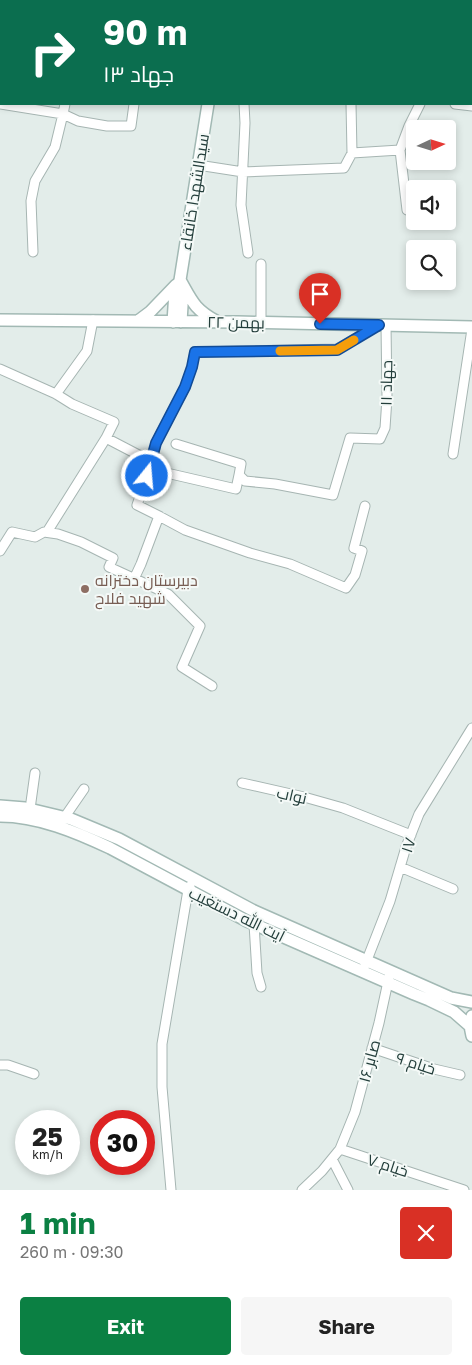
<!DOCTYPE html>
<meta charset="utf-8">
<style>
:root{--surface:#fff;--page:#f6f6f6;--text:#222;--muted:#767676;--accent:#0b8043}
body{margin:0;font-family:"Golos Text",Cairo,sans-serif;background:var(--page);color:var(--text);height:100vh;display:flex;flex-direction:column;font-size:19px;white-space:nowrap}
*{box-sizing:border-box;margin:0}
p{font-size:16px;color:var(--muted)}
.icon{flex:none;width:28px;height:28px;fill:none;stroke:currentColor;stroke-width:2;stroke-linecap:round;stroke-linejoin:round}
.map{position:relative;height:1190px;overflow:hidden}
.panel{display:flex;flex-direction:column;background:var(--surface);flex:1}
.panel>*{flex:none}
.banner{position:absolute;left:0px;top:0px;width:472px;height:105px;box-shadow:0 2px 8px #0003;background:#0b6e4f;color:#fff;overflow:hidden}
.needle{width:32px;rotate:86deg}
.buttons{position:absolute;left:406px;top:120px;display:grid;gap:10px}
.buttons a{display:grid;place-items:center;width:50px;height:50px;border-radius:5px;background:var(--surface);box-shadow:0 2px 8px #0003;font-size:25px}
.speed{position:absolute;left:15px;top:1110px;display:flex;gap:10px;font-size:25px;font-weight:700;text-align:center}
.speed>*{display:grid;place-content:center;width:65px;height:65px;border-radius:50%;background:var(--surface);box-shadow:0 2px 8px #0003;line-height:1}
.speed small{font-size:12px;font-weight:400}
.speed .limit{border:8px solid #d22;background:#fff;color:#111}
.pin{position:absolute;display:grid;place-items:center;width:42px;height:42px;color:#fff;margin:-51px -21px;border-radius:50% 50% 50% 0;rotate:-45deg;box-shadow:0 0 5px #0007}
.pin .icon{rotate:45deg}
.me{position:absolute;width:55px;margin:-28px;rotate:17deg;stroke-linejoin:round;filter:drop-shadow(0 0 4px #0008)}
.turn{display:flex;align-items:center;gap:18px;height:105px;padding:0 20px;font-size:22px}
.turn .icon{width:65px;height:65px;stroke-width:2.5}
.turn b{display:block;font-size:35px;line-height:42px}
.round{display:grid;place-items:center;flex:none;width:52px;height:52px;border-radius:5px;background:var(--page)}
.headline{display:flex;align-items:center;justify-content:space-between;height:85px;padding:0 20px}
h1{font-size:30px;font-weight:700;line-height:38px;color:var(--accent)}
.action{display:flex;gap:10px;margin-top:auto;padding:10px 20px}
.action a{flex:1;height:58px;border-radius:5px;background:var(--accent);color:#fff;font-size:20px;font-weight:700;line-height:58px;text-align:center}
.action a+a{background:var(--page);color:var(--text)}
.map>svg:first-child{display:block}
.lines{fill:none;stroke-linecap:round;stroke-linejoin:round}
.minor-casing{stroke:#a6b5b2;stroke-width:11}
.secondary-casing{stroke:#a2b9b4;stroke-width:14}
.minor{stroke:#fff;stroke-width:9}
.secondary{stroke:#fff;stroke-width:11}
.route-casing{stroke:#114b97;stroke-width:12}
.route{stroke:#1a73e8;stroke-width:9}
.slow{stroke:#f59e0b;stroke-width:9}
.education-dot{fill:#8d6e63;stroke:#f4f9f7;stroke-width:2}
.labels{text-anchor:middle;stroke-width:4;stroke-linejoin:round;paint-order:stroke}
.street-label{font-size:16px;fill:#233e3b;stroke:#f4f9f7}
.education-label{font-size:16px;fill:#785e54;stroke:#f4f9f7;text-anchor:start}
</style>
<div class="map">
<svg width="472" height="1190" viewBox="0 0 472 1190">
<rect width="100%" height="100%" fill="#e3edea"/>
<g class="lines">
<g class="minor-casing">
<path id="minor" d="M261,0V1
M448,0V1
M42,1V0
M79,1V0
M151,1V0
M0,54H1
M0,104L63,114L55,147L35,181L31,201L33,252
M65,104L63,114L78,121L107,126H131L134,104
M244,104L245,123L241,205L248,253
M455,104L472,106
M352,153L400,150
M198,165L243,172L344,168L352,153L351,104
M407,210L400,150L409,126L420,104
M261,323V264
M0,369L56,394L72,404L114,422L106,438
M56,394L87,351L93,320
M176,444L241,464L239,475L245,481L275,484L333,495L350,438L380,439L385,428L387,398L386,325
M453,454L472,329
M152,462L156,443L185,387L192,367L195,352L337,349L379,325
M158,471L236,489L239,475
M159,516L185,530L250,553L290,564L346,588L355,575L362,551L354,548L365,506
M47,532L106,438L152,462L137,505L159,516L141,564L134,579
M0,551L12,532L35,537L44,532L58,534L81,542L113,558L109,567L168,594L200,626L182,667L212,686
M242,783L304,797L343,808L411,835
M30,809L35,773
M64,818L84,789
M400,867L453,889
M255,920L254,924L257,973L261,987
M365,965L390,901L406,847L419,814L472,728
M372,1048L434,1069L460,1075
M0,1065H8L34,1074
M340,1149L464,1190
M332,1159L348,1190
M171,1190L162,1087V1044L188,890L190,886
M302,1190L322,1171L340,1149L355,1112L379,1023L389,977"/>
</g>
<g class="secondary-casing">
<path id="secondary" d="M223,1V0
M180,280C192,301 194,309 216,321
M0,320L238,322L472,327
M138,321L150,312L176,285
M173,322L175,292L180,280L208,104
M181,322L183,289
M0,806L25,808L71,819L119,839L254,911L451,998L472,1002
M0,816C38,816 76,832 110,848L247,921L414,994L429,1000L454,1012L470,1026
M472,1016L470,1026L472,1036"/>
</g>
<use href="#minor" class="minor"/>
<use href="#secondary" class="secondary"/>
</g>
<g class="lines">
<g class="route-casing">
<path id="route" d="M147,476L156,443L185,387L192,367L195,352L337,350L379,325L320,324"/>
</g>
<use href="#route" class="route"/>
<path class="slow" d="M280,351L337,350L354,340"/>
</g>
<circle class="education-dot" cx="85" cy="589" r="5"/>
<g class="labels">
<g class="street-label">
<text transform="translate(194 192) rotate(-81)" y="6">سیدالشهدا خانقاء</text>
<text transform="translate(236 322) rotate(1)" y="6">۲۲ بهمن</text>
<text transform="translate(386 383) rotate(-89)" y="6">جهاد ۱۱</text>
<text transform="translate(292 795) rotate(13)" y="6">نواب</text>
<text transform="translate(408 845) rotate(-71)" y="6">۱۷</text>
<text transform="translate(237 914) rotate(26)" y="6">آیت الله دستغیب</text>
<text transform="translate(369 1061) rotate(-75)" y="6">صابر ۱۶</text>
<text transform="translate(416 1063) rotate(18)" y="6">خیام ۹</text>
<text transform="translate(388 1165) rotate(18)" y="6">خیام ۷</text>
</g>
<g class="education-label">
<text x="95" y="586">دبیرستان دخترانه<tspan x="95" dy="18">شهید فلاح</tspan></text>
</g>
</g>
</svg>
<div class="buttons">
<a><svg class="needle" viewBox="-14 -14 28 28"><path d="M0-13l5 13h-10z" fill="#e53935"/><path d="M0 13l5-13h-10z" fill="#767676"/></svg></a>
<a><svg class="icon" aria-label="sound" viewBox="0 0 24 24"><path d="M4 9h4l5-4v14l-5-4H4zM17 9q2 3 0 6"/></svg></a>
<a><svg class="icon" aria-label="search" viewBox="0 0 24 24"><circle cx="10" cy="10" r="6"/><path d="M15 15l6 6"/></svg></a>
</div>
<div class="speed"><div>25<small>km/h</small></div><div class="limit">30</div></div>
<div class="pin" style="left:320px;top:324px;background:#d93025"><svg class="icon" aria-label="arrive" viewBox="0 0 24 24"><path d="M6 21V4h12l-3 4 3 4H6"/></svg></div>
<svg class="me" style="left:147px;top:476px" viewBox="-20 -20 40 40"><circle r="17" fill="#1a73e8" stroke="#fff" stroke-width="3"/><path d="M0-11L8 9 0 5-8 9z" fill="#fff"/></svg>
<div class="banner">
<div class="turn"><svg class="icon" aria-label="right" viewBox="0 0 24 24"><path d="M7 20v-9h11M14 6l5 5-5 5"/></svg><div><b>90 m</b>جهاد ۱۳</div></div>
</div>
</div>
<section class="panel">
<div class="headline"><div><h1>1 min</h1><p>260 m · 09:30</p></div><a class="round" style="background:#d93025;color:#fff"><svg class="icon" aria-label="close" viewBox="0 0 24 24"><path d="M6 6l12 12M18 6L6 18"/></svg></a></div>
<div class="action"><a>Exit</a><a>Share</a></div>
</section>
